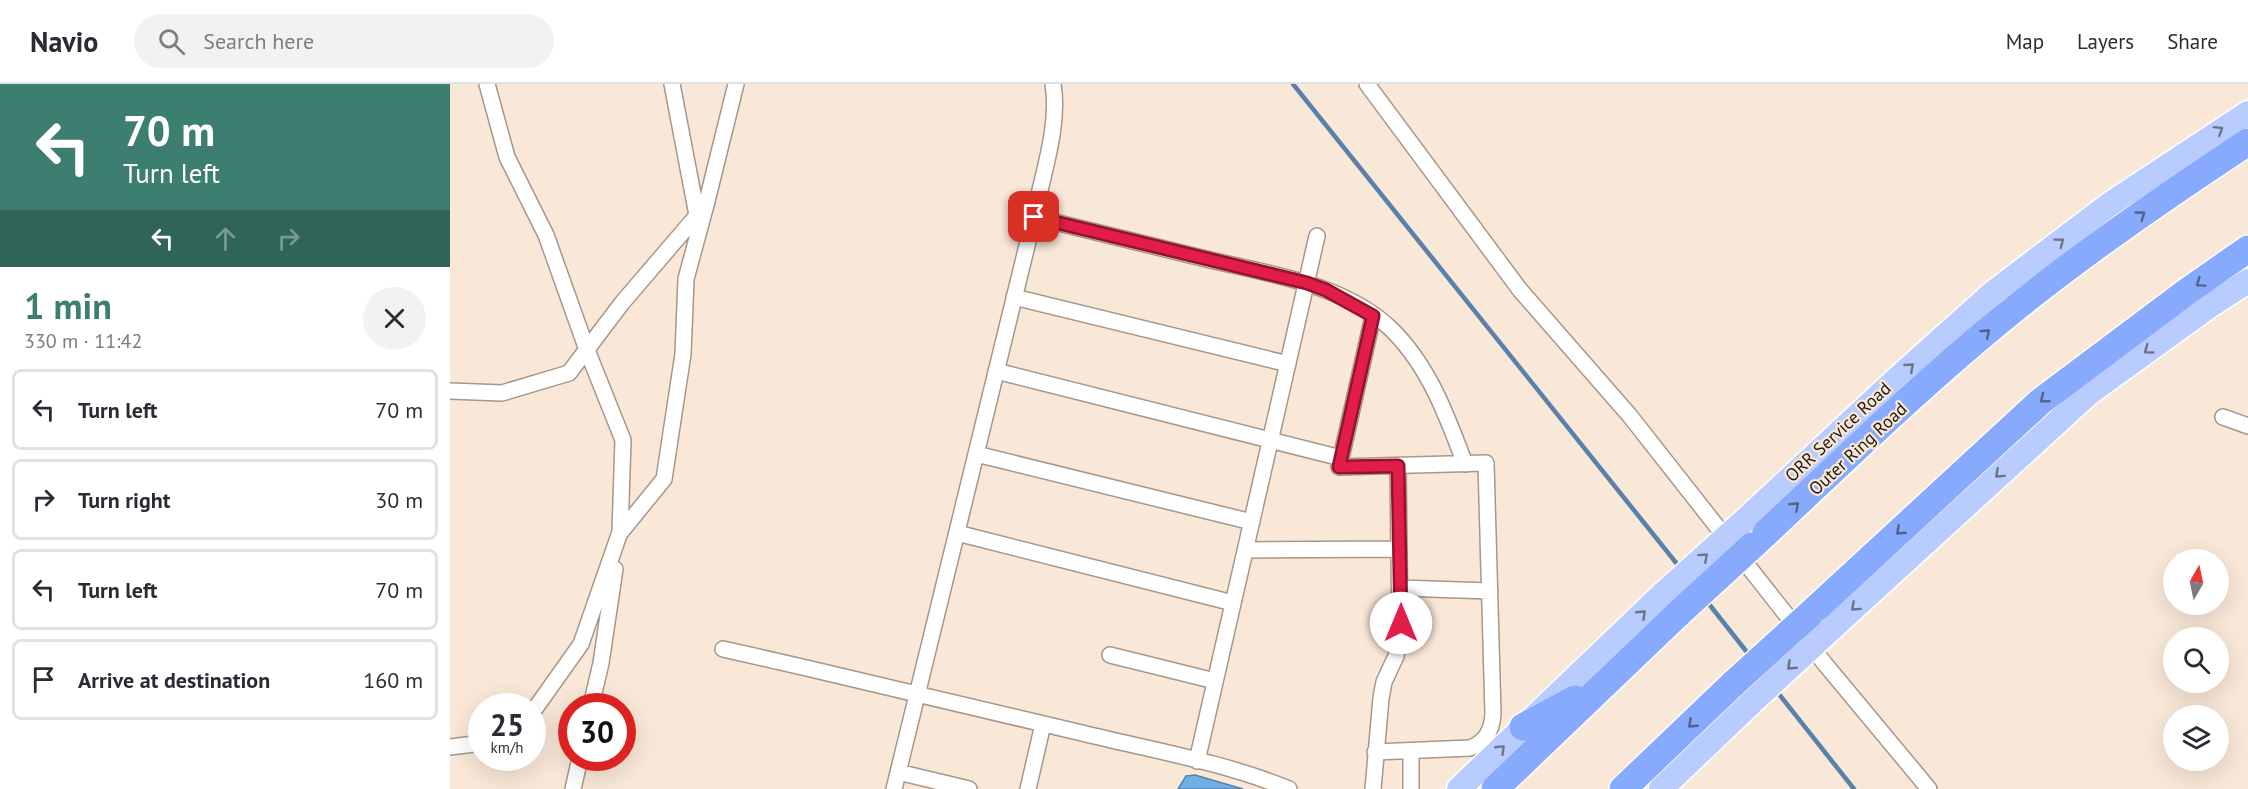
<!DOCTYPE html>
<meta charset="utf-8">
<style>
:root{--surface:#fff;--page:#f2f2f3;--text:#2b2b33;--muted:#7c7c81;--line:#e1e1e2;--accent:#3c7e6f}
body{margin:0;font-family:"PT Sans",sans-serif;background:var(--page);color:var(--text);height:100vh;display:flex;flex-direction:column;font-size:22px;white-space:nowrap}
*{box-sizing:border-box;margin:0}
p{font-size:20px;color:var(--muted)}
.icon{flex:none;width:33px;height:33px;fill:none;stroke:currentColor;stroke-width:2;stroke-linecap:round;stroke-linejoin:round}
.map{position:relative;flex:1;overflow:hidden}
.sheet{display:flex;flex-direction:column;background:var(--surface);width:450px}
.sheet>*{flex:none}
.hud{background:#3c7e6f;color:#fff;overflow:hidden}
.needle{width:39px;rotate:9deg}
.controls{position:absolute;left:1713px;top:465px;display:grid;gap:12px}
.controls a{display:grid;place-items:center;width:66px;height:66px;border-radius:50%;background:var(--surface);box-shadow:0 6px 24px #0002;font-size:30px}
.speed{position:absolute;left:18px;top:609px;display:flex;gap:12px;font-size:30px;font-weight:700;text-align:center}
.speed>*{display:grid;place-content:center;width:78px;height:78px;border-radius:50%;background:var(--surface);box-shadow:0 6px 24px #0002;line-height:1}
.speed small{font-size:15px;font-weight:400}
.speed .limit{border:9px solid #d22;background:#fff;color:#111}
.pin{position:absolute;display:grid;place-items:center;width:51px;height:51px;color:#fff;margin:-26px;border-radius:12px;box-shadow:0 3px 9px #0006}
.me{position:absolute;width:66px;margin:-33px;rotate:0deg;stroke-linejoin:round;filter:drop-shadow(0 0 4px #0008)}
.turn{display:flex;align-items:center;gap:21px;height:126px;padding:0 24px;font-size:27px}
.turn .icon{width:78px;height:78px;stroke-width:2.5}
.turn b{display:block;font-size:42px;line-height:51px}
.lanes{display:flex;align-items:center;height:57px;padding:0 24px;background:#0003;justify-content:center;gap:30px;direction:ltr}
.lanes .off{opacity:.35}
.round{display:grid;place-items:center;flex:none;width:63px;height:63px;border-radius:32px;background:var(--page)}
.head{display:flex;align-items:center;justify-content:space-between;height:102px;padding:0 24px}
h1{font-size:36px;font-weight:700;line-height:45px;color:var(--accent)}
ul{padding:0;list-style:none}
li{display:flex;align-items:center;gap:18px;height:81px;margin:0 12px 9px;padding:0 12px;border:3px solid var(--line);border-radius:9px}
li div{flex:1}
li b{display:block;font-size:22px}
li em{font-style:normal}
header{display:flex;align-items:center;gap:36px;box-sizing:border-box;height:84px;padding:0 30px;background:var(--surface);border-bottom:2px solid var(--line)}
header strong{font-size:28px}
nav{display:flex;gap:33px;margin-inline-start:auto;font-size:21px}
.search{width:420px;height:54px;background:var(--page);display:flex;align-items:center;gap:15px;box-sizing:border-box;padding:0 21px;border-radius:33px;color:var(--muted);font-size:22px}
main{display:flex;flex:1;min-height:0}
.map>svg:first-child{display:block}
.water{fill:#70aee8;stroke:#5882a9;stroke-width:1.5}
.lines{fill:none;stroke-linecap:round;stroke-linejoin:round}
.stream{stroke:#5882a9;stroke-width:4.5}
.minor-casing{stroke:#a89789;stroke-width:18}
.primary-casing{stroke:#fff;stroke-width:27}
.motorway-casing{stroke:#fff;stroke-width:30}
.minor{stroke:#fff;stroke-width:15}
.primary{stroke:#b8ccfe;stroke-width:24}
.motorway{stroke:#88aafd;stroke-width:27}
.primary-bridge-casing{stroke:#fff;stroke-width:27;stroke-linecap:butt}
.motorway-bridge-casing{stroke:#fff;stroke-width:30;stroke-linecap:butt}
.primary-bridge{stroke:#b8ccfe;stroke-width:24}
.motorway-bridge{stroke:#88aafd;stroke-width:27}
.oneway{stroke:#6c748a}
.oneway2{stroke:#546289}
.route-casing{stroke:#92132f;stroke-width:15}
.route{stroke:#e11d48;stroke-width:10}
.labels{text-anchor:middle;stroke-width:4.5;stroke-linejoin:round;paint-order:stroke}
.street-label{font-size:18px;fill:#211b15;stroke:#f9e7d7}
</style>
<header>
<strong>Navio</strong>
<div class="search"><svg class="icon" aria-label="search" viewBox="0 0 24 24"><circle cx="10" cy="10" r="6"/><path d="M15 15l6 6"/></svg>Search here</div>
<nav><a>Map</a><a>Layers</a><a>Share</a></nav>
</header>
<main>
<section class="sheet">
<div class="hud">
<div class="turn"><svg class="icon" aria-label="left" viewBox="0 0 24 24"><path d="M17 20v-9H6M10 6l-5 5 5 5"/></svg><div><b>70 m</b>Turn left</div></div>
<div class="lanes"><svg class="icon" aria-label="left" viewBox="0 0 24 24"><path d="M17 20v-9H6M10 6l-5 5 5 5"/></svg><svg class="icon off" aria-label="ahead" viewBox="0 0 24 24"><path d="M12 20V5M6 11l6-6 6 6"/></svg><svg class="icon off" aria-label="right" viewBox="0 0 24 24"><path d="M7 20v-9h11M14 6l5 5-5 5"/></svg></div>
</div>
<div class="head"><div><h1>1 min</h1><p>330 m · 11:42</p></div><a class="round"><svg class="icon" aria-label="close" viewBox="0 0 24 24"><path d="M6 6l12 12M18 6L6 18"/></svg></a></div>
<ul>
<li><svg class="icon" aria-label="left" viewBox="0 0 24 24"><path d="M17 20v-9H6M10 6l-5 5 5 5"/></svg><div><b>Turn left</b></div><em>70 m</em></li>
<li><svg class="icon" aria-label="right" viewBox="0 0 24 24"><path d="M7 20v-9h11M14 6l5 5-5 5"/></svg><div><b>Turn right</b></div><em>30 m</em></li>
<li><svg class="icon" aria-label="left" viewBox="0 0 24 24"><path d="M17 20v-9H6M10 6l-5 5 5 5"/></svg><div><b>Turn left</b></div><em>70 m</em></li>
<li><svg class="icon" aria-label="arrive" viewBox="0 0 24 24"><path d="M6 21V4h12l-3 4 3 4H6"/></svg><div><b>Arrive at destination</b></div><em>160 m</em></li>
</ul>
</section>
<div class="map">
<svg width="1798" height="705" viewBox="0 0 1798 705">
<rect width="100%" height="100%" fill="#f9e7d7"/>
<path class="water" d="M745,691L793,705H728L736,692Z"/>
<g class="lines">
<path class="stream" d="M843,0L1231,485
M1255,515L1300,572
M1325,605L1404,705"/>
<g class="minor-casing">
<path id="minor" d="M37,0L57,73L96,151L137,266L173,356L170,448L131,560L82,629
M222,0L247,131
M917,0L1070,206L1180,332L1375,580L1479,705
M584,133C640,147 696,160 752,174C813,189 894,199 941,245C979,282 997,332 1015,380
M564,213L838,280
M923,232L889,383L1036,379L1043,630C1042,646 1036,658 1020,664L925,668
M546,287L891,374
M0,307L52,309L119,289L172,219L256,121L286,0
M1773,333L1798,342
M526,370L802,438
M170,449L214,395L233,270L236,195L256,121
M507,449L783,519
M796,466L949,465
M950,504L1040,507
M273,565C393,592 513,620 632,649C701,666 773,678 839,705
M660,571L765,597
M141,622L151,579L165,485
M0,663L32,659
M961,667V705
M747,677L867,152
M448,688L519,705
M123,705L130,674
M444,705L584,133C592,91 610,43 603,0
M578,705L593,640
M923,705L931,614L934,598L946,572L950,553L948,382"/>
</g>
<g class="primary-casing">
<path id="primary" d="M1294,437L1449,293L1544,208L1660,120L1798,29
M1381,545L1639,309L1758,223L1798,197
M1009,705L1214,509
M1211,705L1302,618"/>
</g>
<g class="motorway-casing">
<path id="motorway" d="M1302,462C1383,387 1462,309 1547,239C1627,173 1712,115 1798,58
M1360,530L1591,317L1735,209L1798,165
M1073,643L1125,615
M1045,705L1229,529
M1173,705L1284,599"/>
</g>
<use href="#minor" class="minor"/>
<use href="#primary" class="primary"/>
<use href="#motorway" class="motorway"/>
<g class="primary-bridge-casing">
<path id="primary-bridge" d="M1214,509L1294,437
M1302,618L1381,545"/>
</g>
<g class="motorway-bridge-casing">
<path id="motorway-bridge" d="M1229,529L1302,462
M1284,599L1360,530"/>
</g>
<use href="#primary-bridge" class="primary-bridge"/>
<use href="#motorway-bridge" class="motorway-bridge"/>
</g>
<defs><path id="oneway-chevron" d="M-2-3.5L2.5 0L-2 3.5" fill="none" stroke-width="1.6" stroke-linecap="round" stroke-linejoin="round" transform="scale(1.5)"/></defs>
<g class="oneway">
<use href="#oneway-chevron" transform="translate(1769 46) rotate(-32)"/>
<use href="#oneway-chevron" transform="translate(1610 158) rotate(-37)"/>
<use href="#oneway-chevron" transform="translate(1698 266) rotate(144)"/>
<use href="#oneway-chevron" transform="translate(1460 283) rotate(-41)"/>
<use href="#oneway-chevron" transform="translate(1549 390) rotate(138)"/>
<use href="#oneway-chevron" transform="translate(1254 473) rotate(-42)"/>
<use href="#oneway-chevron" transform="translate(1405 523) rotate(138)"/>
<use href="#oneway-chevron" transform="translate(1192 530) rotate(-44)"/>
<use href="#oneway-chevron" transform="translate(1341 582) rotate(137)"/>
<use href="#oneway-chevron" transform="translate(1051 665) rotate(-44)"/>
</g>
<g class="oneway2">
<use href="#oneway-chevron" transform="translate(1691 131) rotate(-36)"/>
<use href="#oneway-chevron" transform="translate(1750 199) rotate(145)"/>
<use href="#oneway-chevron" transform="translate(1536 249) rotate(-41)"/>
<use href="#oneway-chevron" transform="translate(1594 315) rotate(141)"/>
<use href="#oneway-chevron" transform="translate(1345 422) rotate(-43)"/>
<use href="#oneway-chevron" transform="translate(1450 447) rotate(137)"/>
<use href="#oneway-chevron" transform="translate(1242 640) rotate(137)"/>
</g>
<g class="lines">
<g class="route-casing">
<path id="route" d="M584,133L857,199L876,206L923,232L889,383L948,382L951,539"/>
</g>
<use href="#route" class="route"/>
</g>
<g class="labels">
<g class="street-label">
<text transform="translate(1388 348) rotate(-43)" y="6">ORR Service Road</text>
<text transform="translate(1408 365) rotate(-43)" y="6">Outer Ring Road</text>
</g>
</g>
</svg>
<div class="controls">
<a><svg class="needle" viewBox="-14 -14 28 28"><path d="M0-13l5 13h-10z" fill="#e53935"/><path d="M0 13l5-13h-10z" fill="#7c7c81"/></svg></a>
<a><svg class="icon" aria-label="search" viewBox="0 0 24 24"><circle cx="10" cy="10" r="6"/><path d="M15 15l6 6"/></svg></a>
<a><svg class="icon" aria-label="layers" viewBox="0 0 24 24"><path d="M12 4l9 5-9 5-9-5zM3 14l9 5 9-5"/></svg></a>
</div>
<div class="speed"><div>25<small>km/h</small></div><div class="limit">30</div></div>
<div class="pin" style="left:584px;top:133px;background:#d93025"><svg class="icon" aria-label="arrive" viewBox="0 0 24 24"><path d="M6 21V4h12l-3 4 3 4H6"/></svg></div>
<svg class="me" style="left:951px;top:539px" viewBox="-20 -20 40 40"><circle r="19" fill="#fff"/><path d="M0-13L10 11 0 6-10 11z" fill="#e11d48"/></svg>
</div>
</main>
